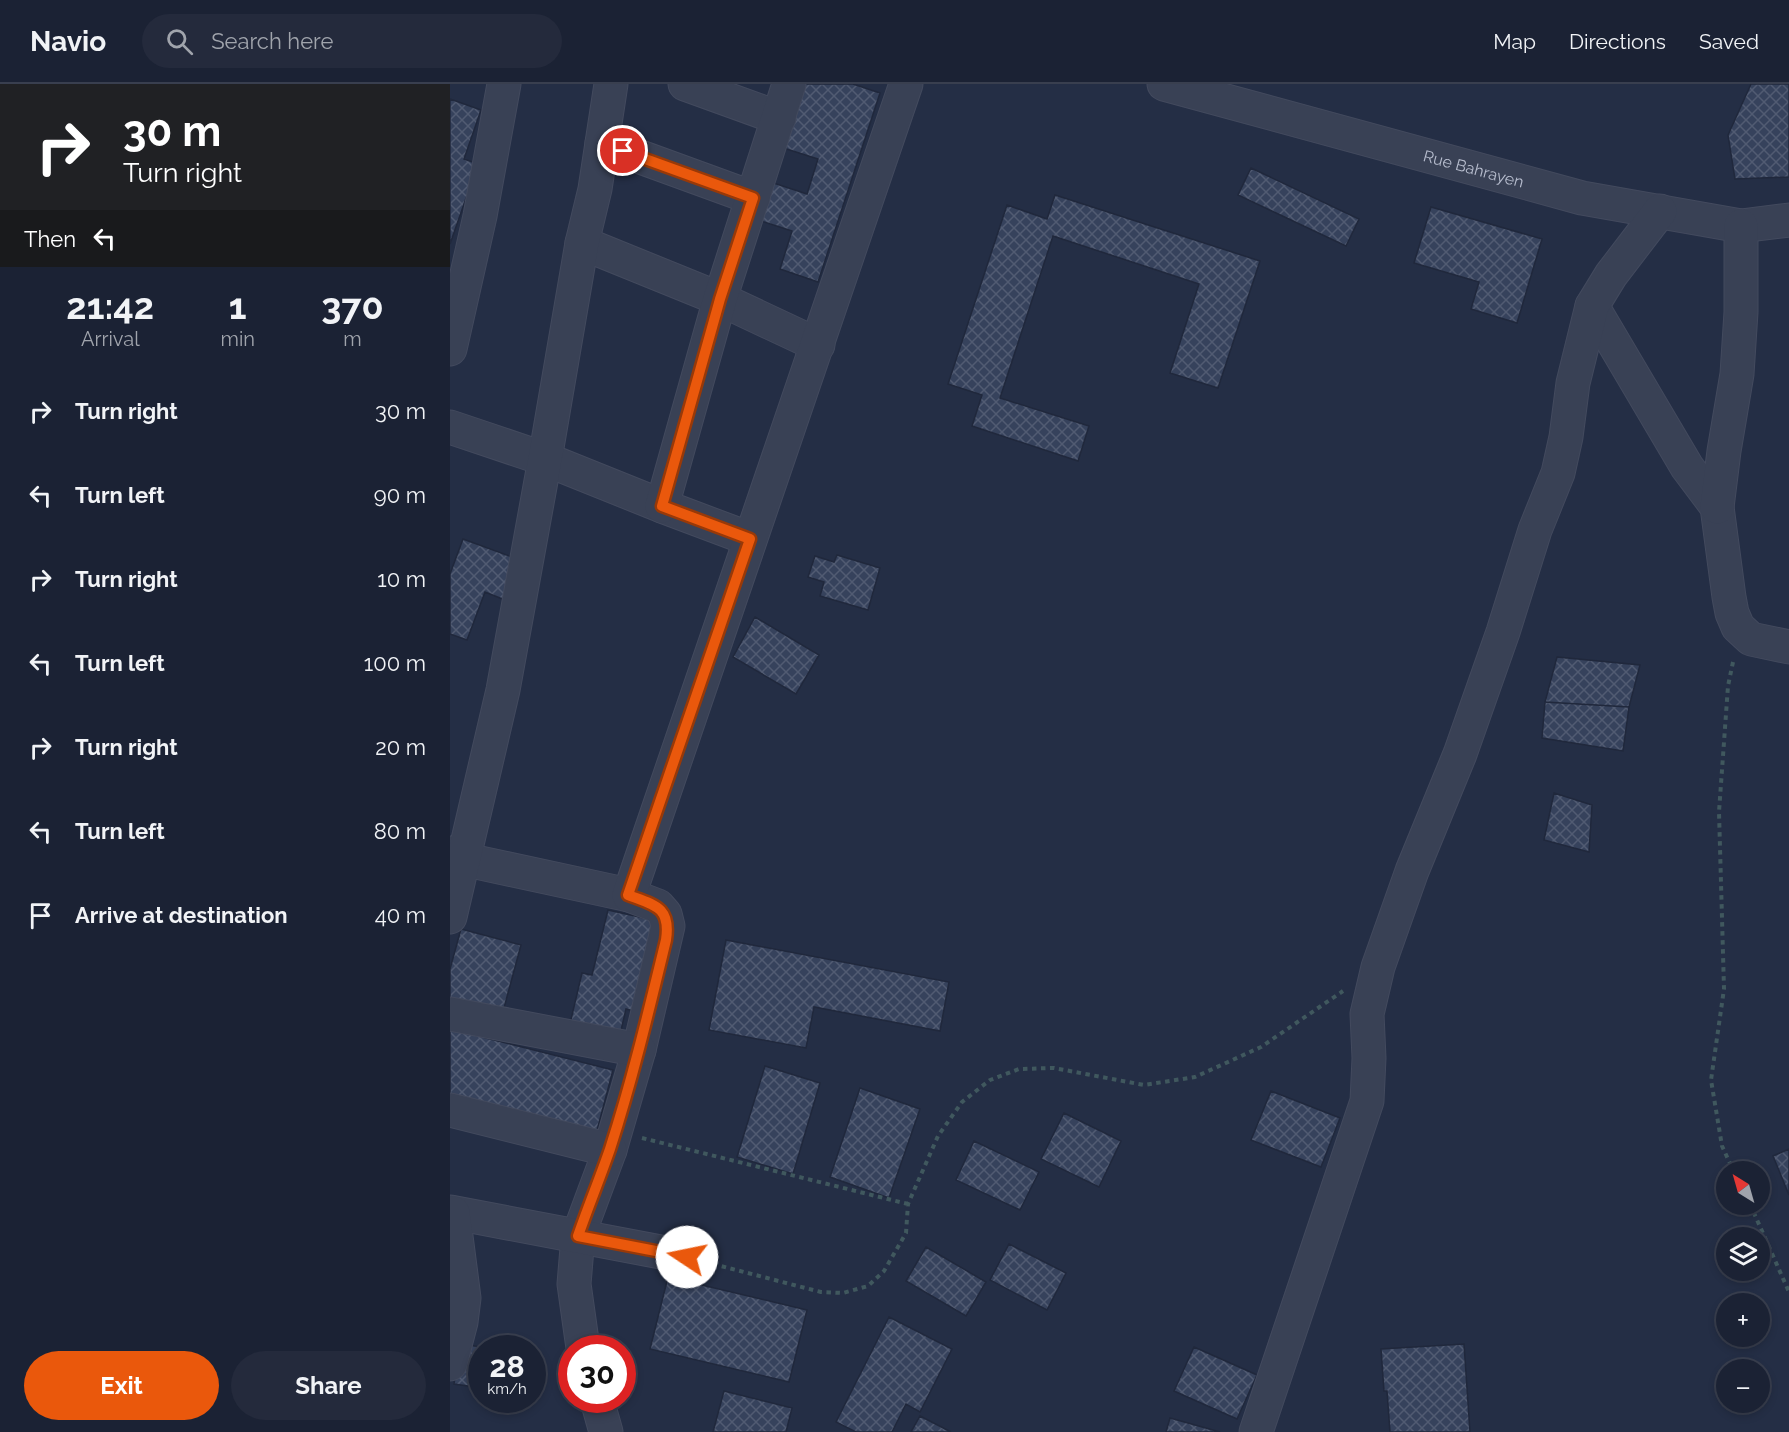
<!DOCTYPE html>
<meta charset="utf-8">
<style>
:root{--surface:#1b2234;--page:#242a3c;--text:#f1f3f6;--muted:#a0a4ac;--line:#393f4f;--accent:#ea580c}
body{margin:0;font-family:Raleway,sans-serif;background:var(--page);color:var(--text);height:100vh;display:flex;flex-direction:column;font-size:22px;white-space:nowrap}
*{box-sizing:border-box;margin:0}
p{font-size:20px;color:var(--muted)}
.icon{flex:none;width:33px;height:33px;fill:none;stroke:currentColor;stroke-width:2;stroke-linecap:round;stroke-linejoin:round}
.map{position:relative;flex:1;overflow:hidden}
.sheet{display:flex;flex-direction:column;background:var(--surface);width:450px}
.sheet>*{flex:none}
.top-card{background:#202124;color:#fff;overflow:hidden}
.needle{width:39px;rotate:323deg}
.tools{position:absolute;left:1266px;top:1077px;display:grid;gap:12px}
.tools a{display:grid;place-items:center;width:54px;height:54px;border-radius:50%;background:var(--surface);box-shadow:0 3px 9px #0003,0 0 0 2px var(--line);font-size:30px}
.speed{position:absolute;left:18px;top:1251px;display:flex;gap:12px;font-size:30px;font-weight:700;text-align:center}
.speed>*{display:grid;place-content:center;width:78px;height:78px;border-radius:50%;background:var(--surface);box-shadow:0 3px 9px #0003,0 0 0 2px var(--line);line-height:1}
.speed small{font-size:15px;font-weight:400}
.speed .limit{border:9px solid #d22;background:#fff;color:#111}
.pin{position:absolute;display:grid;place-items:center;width:51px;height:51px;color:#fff;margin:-26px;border:3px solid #fff;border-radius:50%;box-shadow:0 2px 6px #0007}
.me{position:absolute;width:66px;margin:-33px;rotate:281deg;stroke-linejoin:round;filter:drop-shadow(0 0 4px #0008)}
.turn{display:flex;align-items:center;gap:21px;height:126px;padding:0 24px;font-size:27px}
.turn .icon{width:78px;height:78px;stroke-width:2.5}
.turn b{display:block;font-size:42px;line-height:51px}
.then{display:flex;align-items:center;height:57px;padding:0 24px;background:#0003;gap:12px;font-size:22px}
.eta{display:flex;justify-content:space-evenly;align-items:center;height:102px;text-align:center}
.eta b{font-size:36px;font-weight:700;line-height:42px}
.action{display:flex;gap:12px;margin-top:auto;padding:12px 24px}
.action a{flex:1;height:69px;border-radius:36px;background:var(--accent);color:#fff;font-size:24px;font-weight:700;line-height:69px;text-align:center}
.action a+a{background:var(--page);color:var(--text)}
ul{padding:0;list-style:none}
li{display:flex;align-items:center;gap:18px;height:84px;padding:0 24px}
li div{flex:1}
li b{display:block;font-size:22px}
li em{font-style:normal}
header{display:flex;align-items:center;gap:36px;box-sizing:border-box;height:84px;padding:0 30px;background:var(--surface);border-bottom:2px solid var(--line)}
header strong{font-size:28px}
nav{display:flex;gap:33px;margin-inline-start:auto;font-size:21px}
.search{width:420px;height:54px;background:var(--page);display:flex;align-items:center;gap:15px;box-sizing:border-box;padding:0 21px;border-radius:33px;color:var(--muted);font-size:22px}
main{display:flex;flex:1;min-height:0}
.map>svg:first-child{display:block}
.building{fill:url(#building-cross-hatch);stroke:#20283c;stroke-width:1.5}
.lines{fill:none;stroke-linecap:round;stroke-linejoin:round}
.minor-casing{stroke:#434a5e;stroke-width:35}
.path{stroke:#40585e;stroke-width:4;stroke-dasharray:4.5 4.5;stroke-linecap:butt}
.minor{stroke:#394155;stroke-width:33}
.route-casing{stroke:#983908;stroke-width:15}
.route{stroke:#ea580c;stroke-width:10}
.labels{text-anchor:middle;stroke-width:6;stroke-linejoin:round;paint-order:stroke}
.street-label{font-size:16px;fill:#b7bdce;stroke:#1e263a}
</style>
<header>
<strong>Navio</strong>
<div class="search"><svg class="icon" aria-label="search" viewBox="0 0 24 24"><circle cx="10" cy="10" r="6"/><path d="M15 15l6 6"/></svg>Search here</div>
<nav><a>Map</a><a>Directions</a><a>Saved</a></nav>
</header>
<main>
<section class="sheet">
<div class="top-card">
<div class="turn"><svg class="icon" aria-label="right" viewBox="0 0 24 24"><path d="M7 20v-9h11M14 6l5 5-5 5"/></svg><div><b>30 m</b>Turn right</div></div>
<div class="then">Then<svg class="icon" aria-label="left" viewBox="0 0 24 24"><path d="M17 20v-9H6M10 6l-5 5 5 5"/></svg></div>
</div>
<div class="eta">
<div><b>21:42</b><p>Arrival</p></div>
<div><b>1</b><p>min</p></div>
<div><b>370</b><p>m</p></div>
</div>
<ul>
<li><svg class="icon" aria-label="right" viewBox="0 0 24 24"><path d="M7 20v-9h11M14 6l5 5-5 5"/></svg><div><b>Turn right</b></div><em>30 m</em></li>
<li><svg class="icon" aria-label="left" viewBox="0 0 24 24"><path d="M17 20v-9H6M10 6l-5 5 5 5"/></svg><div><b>Turn left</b></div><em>90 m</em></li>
<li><svg class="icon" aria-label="right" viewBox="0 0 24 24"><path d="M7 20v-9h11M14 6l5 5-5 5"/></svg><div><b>Turn right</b></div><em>10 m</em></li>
<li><svg class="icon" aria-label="left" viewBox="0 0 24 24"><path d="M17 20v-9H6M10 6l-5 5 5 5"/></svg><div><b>Turn left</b></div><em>100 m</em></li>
<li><svg class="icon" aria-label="right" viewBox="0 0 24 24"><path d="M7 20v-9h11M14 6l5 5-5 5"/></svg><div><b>Turn right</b></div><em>20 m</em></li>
<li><svg class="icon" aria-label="left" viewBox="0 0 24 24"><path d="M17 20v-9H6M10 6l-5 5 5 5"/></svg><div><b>Turn left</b></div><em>80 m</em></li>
<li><svg class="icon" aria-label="arrive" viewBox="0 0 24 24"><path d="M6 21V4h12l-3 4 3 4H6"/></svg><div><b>Arrive at destination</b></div><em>40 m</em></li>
</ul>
<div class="action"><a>Exit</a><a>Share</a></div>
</section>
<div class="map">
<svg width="1339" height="1348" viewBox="0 0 1339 1348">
<defs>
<pattern id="building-cross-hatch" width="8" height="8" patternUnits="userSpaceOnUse" patternTransform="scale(1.5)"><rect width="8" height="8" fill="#36425c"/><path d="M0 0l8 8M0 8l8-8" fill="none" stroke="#515b72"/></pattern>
</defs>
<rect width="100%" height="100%" fill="#242e45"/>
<path class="building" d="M349,0H403L430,9L368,198L330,185L342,147L299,133L311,95L357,110L368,75L324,61Z
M1301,0H1339V93L1285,95L1278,51Z
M0,15L31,26L14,75L28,80L0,160Z
M801,84L909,135L896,162L788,111Z
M605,111L810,177L768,304L720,289L749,200L603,152L550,314L639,342L628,377L522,342L532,311L498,300L557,121L597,135Z
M981,123L1092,155L1067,239L1021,225L1029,198L964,179Z
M13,455L70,476L55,516L35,508L17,556L0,550V490Z
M387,471L430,484L418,526L370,512L374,498L358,493L365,472L384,478Z
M305,533L369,571L346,610L283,573Z
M1107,573L1190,581L1179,623L1095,618Z
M1095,618L1179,623L1173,667L1092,654Z
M1104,709L1142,721L1139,768L1094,756Z
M158,826L212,838L191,929L176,925L168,959L118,948L132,889L142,891Z
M11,845L71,861L51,935L0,922V885Z
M276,856L499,898L490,947L364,923L356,964L259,946Z
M0,945L163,986L145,1054L0,1018Z
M315,982L370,999L343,1090L287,1073Z
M410,1004L470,1025L439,1114L380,1093Z
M821,1007L890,1034L871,1083L801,1056Z
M614,1029L671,1057L649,1103L591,1075Z
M524,1057L589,1088L570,1126L506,1096Z
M1339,1065V1111L1323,1072Z
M559,1160L616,1189L597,1226L540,1196Z
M476,1163L536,1198L516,1232L456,1197Z
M218,1193L357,1226L339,1298L200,1265Z
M439,1233L502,1265L470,1328L456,1320L442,1348H406L386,1338Z
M10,1260L39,1264H32V1304L4,1300Z
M1014,1260L1020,1348H940L937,1307H934L931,1265Z
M744,1263L807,1291L787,1335L724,1307Z
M274,1307L342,1324L336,1348H263Z
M470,1332L501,1348H461Z
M720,1334L770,1348H716Z"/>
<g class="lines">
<g class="minor-casing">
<g id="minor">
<path d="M235,0L329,34"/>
<path id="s1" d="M714,0L1132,114L1291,142L1339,136"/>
<path d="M152,59L303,114"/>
<path d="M132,159L270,215L368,261"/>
<path d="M1142,222L1237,383L1267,423L1279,513L1282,529L1288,543L1301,555L1339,563"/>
<path d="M0,265L30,132L54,0"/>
<path d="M0,343L95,375L212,422L300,455"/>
<path d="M212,422L270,215L339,0"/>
<path d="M1267,423L1274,367L1287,290L1291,228V142"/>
<path d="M0,769L12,775L179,811L208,822L215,830L218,842L189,966L160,1066L128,1152L124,1200L133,1264"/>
<path d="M179,811L456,0"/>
<path d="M0,833L53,606L95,375L132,159L145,105L161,0"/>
<path d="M0,930L189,966"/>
<path d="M0,1026L160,1066"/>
<path d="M0,1128L237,1173"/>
<path d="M0,1280L11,1238L14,1214L3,1129"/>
<path d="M147,1316L156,1348"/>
<path d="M806,1348L917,1017L919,974L917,930L928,883L962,787L1010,670L1053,548L1085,446L1108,389L1116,353L1123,299L1142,222L1161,191L1210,127"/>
</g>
</g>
<path class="path" d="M1283,578L1278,602L1269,728L1274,905L1261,996L1272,1062L1284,1088
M192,1054L458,1120
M1300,1120L1339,1208
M263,1180L371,1208L393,1209L418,1202L434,1187L456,1149L458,1120L488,1052L512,1018L540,996L569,985L604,984L694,1001L745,993L811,963L893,907"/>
<use href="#minor" class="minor"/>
</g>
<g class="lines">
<g class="route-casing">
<path id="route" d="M173,67L303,114L270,215L212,422L300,455L178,811C205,821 221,823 216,856C199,926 182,997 160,1065C150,1094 138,1123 128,1152L237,1173"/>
</g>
<use href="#route" class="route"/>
</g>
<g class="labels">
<g class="street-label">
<text dy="6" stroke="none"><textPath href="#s1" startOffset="321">Rue Bahrayen</textPath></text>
</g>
</g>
</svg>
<div class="tools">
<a><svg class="needle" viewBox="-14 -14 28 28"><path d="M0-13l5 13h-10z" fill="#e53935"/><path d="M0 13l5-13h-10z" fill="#a0a4ac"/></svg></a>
<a><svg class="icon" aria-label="layers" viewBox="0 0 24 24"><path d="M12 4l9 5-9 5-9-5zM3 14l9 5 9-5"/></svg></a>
<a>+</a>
<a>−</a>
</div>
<div class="speed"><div>28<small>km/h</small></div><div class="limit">30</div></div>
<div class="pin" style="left:173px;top:67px;background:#d93025"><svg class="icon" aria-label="arrive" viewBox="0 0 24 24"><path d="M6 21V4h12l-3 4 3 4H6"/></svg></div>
<svg class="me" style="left:237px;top:1173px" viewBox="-20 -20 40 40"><circle r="19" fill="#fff"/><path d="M0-13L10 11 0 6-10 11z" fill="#ea580c"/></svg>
</div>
</main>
